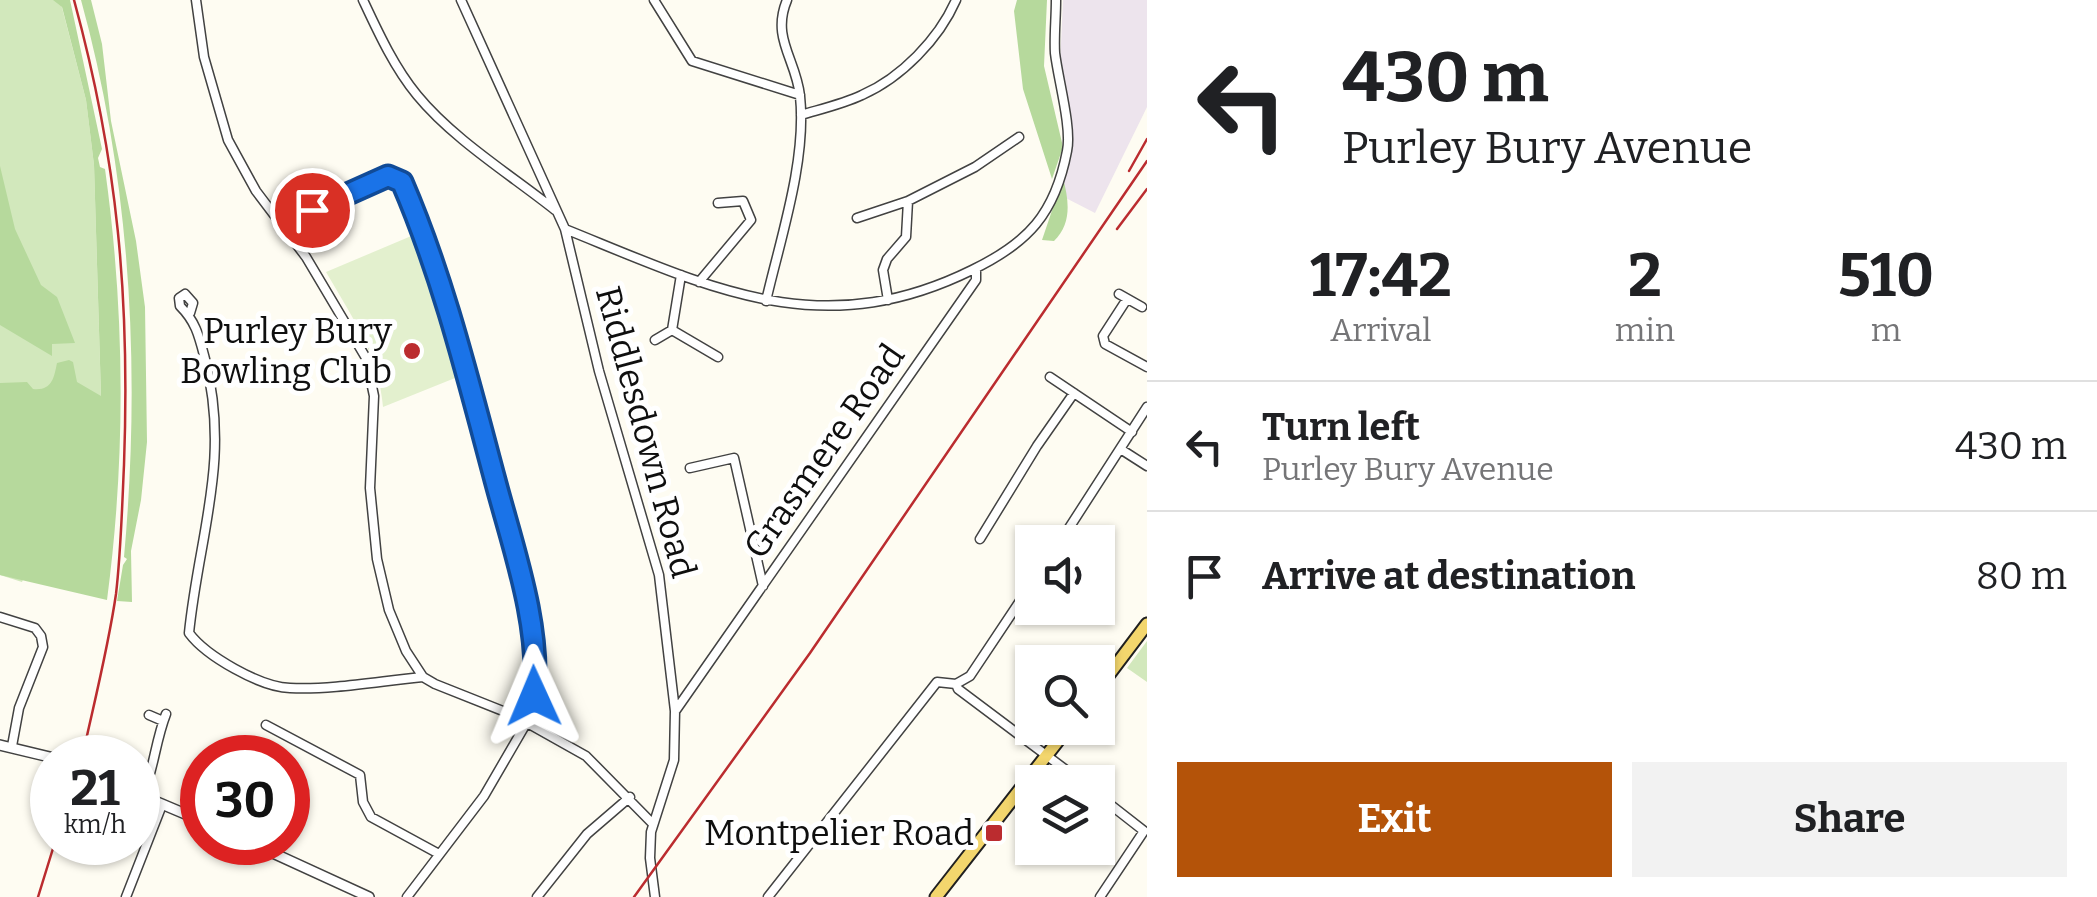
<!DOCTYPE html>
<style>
:root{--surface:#fff;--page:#f2f2f2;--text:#202124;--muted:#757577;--line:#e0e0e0;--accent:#b45309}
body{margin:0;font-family:Bitter,serif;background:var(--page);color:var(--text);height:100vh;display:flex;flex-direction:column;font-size:38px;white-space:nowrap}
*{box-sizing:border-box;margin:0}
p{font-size:32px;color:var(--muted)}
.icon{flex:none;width:55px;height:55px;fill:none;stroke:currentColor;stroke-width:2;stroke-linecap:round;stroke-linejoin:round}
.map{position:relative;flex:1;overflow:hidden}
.side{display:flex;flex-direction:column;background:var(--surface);width:950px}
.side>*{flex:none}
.hud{background:#fff;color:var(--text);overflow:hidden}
.controls{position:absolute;left:1015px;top:525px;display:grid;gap:20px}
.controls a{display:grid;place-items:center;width:100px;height:100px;border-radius:0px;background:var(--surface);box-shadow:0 2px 8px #0004;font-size:50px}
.speed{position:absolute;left:30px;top:735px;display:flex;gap:20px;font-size:50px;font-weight:700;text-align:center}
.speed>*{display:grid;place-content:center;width:130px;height:130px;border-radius:50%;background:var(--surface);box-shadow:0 2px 8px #0004;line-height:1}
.speed small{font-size:25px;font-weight:400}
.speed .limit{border:15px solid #d22;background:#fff;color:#111}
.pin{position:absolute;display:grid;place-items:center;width:85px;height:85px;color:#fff;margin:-42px;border:5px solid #fff;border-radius:50%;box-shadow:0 2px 10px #0007}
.me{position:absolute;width:110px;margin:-55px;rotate:359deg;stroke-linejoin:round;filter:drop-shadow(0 0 8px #0008)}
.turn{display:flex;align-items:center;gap:35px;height:210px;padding:0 30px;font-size:45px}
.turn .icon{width:130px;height:130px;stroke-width:2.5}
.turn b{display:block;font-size:70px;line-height:85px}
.eta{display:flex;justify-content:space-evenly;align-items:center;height:170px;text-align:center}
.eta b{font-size:60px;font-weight:700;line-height:70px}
.cta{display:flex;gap:20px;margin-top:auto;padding:20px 30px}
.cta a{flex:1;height:115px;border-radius:0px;background:var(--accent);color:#fff;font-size:40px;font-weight:700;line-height:115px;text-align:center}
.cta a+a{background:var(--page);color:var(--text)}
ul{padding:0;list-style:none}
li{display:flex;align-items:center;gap:30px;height:130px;padding:0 30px;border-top:2px solid var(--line)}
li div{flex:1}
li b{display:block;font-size:38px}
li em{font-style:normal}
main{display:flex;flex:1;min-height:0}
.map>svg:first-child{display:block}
.industrial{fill:#ede4ed}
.green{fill:#d2e8bc}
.forest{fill:#b6d99c}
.pitch{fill:#e3f0ce}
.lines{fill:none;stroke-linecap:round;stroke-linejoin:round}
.minor-casing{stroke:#424242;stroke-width:11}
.tertiary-casing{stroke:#424242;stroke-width:12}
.primary-casing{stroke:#202020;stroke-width:15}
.minor{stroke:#fff;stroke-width:8}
.tertiary{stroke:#fff;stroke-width:9}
.primary{stroke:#f3d66d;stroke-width:11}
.rail{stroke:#bb2c2f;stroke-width:2.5}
.route-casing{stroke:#114b97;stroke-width:25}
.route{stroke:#1a73e8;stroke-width:18}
.poi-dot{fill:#bb2c2f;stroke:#fff;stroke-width:4}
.labels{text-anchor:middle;stroke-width:10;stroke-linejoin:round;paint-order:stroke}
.poi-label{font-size:35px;fill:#0f0f0f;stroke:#fff;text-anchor:end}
.street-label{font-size:35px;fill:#0f0f0f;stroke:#fff}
</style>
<main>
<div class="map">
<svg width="1147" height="897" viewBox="0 0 1147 897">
<rect width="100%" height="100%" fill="#fefcf2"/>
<path class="industrial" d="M1063,0H1147V107L1095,213L1058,194L1072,150L1060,66Z"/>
<path class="green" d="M0,0H60L86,100L94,165L101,397L22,582L0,575Z
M1147,641V682L1127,668Z"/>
<path class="forest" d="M53,0H70L102,149L98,158L100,167L105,169C125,313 126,456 107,600L0,575V383L27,382L33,389C52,391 54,378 57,363L69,360L73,362L77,382L101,396L94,165L86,100L62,7Z
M81,0H91L102,44L111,121L136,241L145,307L147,442L141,500L131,551L132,602L117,601L123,565L127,559L124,557C141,371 131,181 81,0Z
M1017,0H1047L1044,66L1063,147L1052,179L1023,89L1014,11Z
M0,166L15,229L41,285L57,297L75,343L52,344V356L0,325Z
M1063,178C1069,201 1072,223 1054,241L1042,240Z"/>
<path class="pitch" d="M416,234L460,376L383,407C379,355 352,317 326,272Z"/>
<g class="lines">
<g class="minor-casing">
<path id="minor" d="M196,0L204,57L228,140L256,191L306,257L366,358L374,396L370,488L377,559L389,610L406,651L423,677L435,684L513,715L586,756L652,823
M363,0C378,32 394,67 417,95C453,139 511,175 555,210
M461,0L565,229L599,371L659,575L675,711L674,760L651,832L650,858L655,897
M654,0L692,61L800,95
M801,115C821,109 843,104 862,95C901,78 939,39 956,0
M857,218L908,201
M281,224L388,176L396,177L401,181L420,224L462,358L527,606L537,668L527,722L484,796L407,897
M565,229C709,287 820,345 972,270C1028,243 1055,214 1067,151C1072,128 1058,79 1055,53C1054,36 1056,18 1056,0
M699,282L751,220L743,201L718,203
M1119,294L1142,307
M1127,299L1103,336L1105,344L1147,367
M888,300L883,270L887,259L906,237L908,201L975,167L1019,137
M766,301C780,240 807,160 800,96C796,59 771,38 787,0
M190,313L193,303L185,294L179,298L180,306C196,322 199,336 205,359C231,461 199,534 189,633C206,656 260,687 290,688C333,690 380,681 423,677
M672,330L718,357
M655,340L672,330L681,275
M1050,377L1132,432
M1122,450L1147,466
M690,468L734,458L763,586
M980,539L1037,446L1074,393
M1060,542L1147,407
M0,617L35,628L41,636L43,647L19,708L12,746
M956,684L970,676L1032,583
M676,710L976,280V269
M149,715L163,721
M266,725L360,775L363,802L371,817L439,854
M1098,795L1144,831L1100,897
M142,797C154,770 155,742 166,714
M126,897L162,805
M537,897L587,834L630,797
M768,897L937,682L956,684L958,689L1082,782"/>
</g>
<g class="tertiary-casing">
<path id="tertiary" d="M0,745L54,758
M138,794L202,821
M249,842L369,897"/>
</g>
<g class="primary-casing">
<path id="primary" d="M1098,689L1147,624
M936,897L1068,728"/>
</g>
<use href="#minor" class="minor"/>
<use href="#tertiary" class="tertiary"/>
<use href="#primary" class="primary"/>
<path class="rail" d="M74,0C118,161 130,299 124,465C122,508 121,551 116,594C108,649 94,703 82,758
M1129,171L1147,139
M1117,229L1147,189
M38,897L55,842
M634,897L810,653L1147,161"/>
</g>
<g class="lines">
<g class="route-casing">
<path id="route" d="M312,210L388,176L402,182C443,277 468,379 495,480C513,548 541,625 534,696"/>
</g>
<use href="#route" class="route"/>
</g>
<g class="poi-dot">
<circle cx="412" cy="351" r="10"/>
<rect x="984" y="823" width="20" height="20" rx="5"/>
</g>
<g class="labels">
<g class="poi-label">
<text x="392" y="343">Purley Bury<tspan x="392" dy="40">Bowling Club</tspan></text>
<text x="974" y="845">Montpelier Road</text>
</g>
<g class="street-label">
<text transform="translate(646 432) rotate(75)" y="12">Riddlesdown Road</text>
<text transform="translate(824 451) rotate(-55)" y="12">Grasmere Road</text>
</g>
</g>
</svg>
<div class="controls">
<a><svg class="icon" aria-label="sound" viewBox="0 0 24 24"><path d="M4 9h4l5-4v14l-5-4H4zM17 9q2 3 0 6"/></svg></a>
<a><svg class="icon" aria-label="search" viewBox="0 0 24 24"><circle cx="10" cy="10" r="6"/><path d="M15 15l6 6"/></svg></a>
<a><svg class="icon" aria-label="layers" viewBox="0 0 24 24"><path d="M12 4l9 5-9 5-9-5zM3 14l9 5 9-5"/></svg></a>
</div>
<div class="speed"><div>21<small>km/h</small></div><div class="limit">30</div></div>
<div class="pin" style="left:312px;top:210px;background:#d93025"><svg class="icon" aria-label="arrive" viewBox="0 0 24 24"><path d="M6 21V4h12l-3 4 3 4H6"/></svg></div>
<svg class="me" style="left:534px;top:696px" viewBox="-20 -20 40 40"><path d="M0-17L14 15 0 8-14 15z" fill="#1a73e8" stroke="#fff" stroke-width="4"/></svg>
</div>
<section class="side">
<div class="hud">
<div class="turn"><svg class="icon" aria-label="left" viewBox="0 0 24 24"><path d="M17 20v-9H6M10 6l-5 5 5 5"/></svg><div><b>430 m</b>Purley Bury Avenue</div></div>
</div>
<div class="eta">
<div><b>17:42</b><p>Arrival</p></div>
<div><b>2</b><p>min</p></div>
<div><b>510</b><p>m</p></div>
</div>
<ul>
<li><svg class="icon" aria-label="left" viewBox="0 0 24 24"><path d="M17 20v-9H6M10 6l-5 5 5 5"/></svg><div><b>Turn left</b><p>Purley Bury Avenue</p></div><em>430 m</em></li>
<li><svg class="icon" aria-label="arrive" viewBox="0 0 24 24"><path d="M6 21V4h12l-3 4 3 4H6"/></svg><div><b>Arrive at destination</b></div><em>80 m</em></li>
</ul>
<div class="cta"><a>Exit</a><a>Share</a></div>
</section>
</main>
